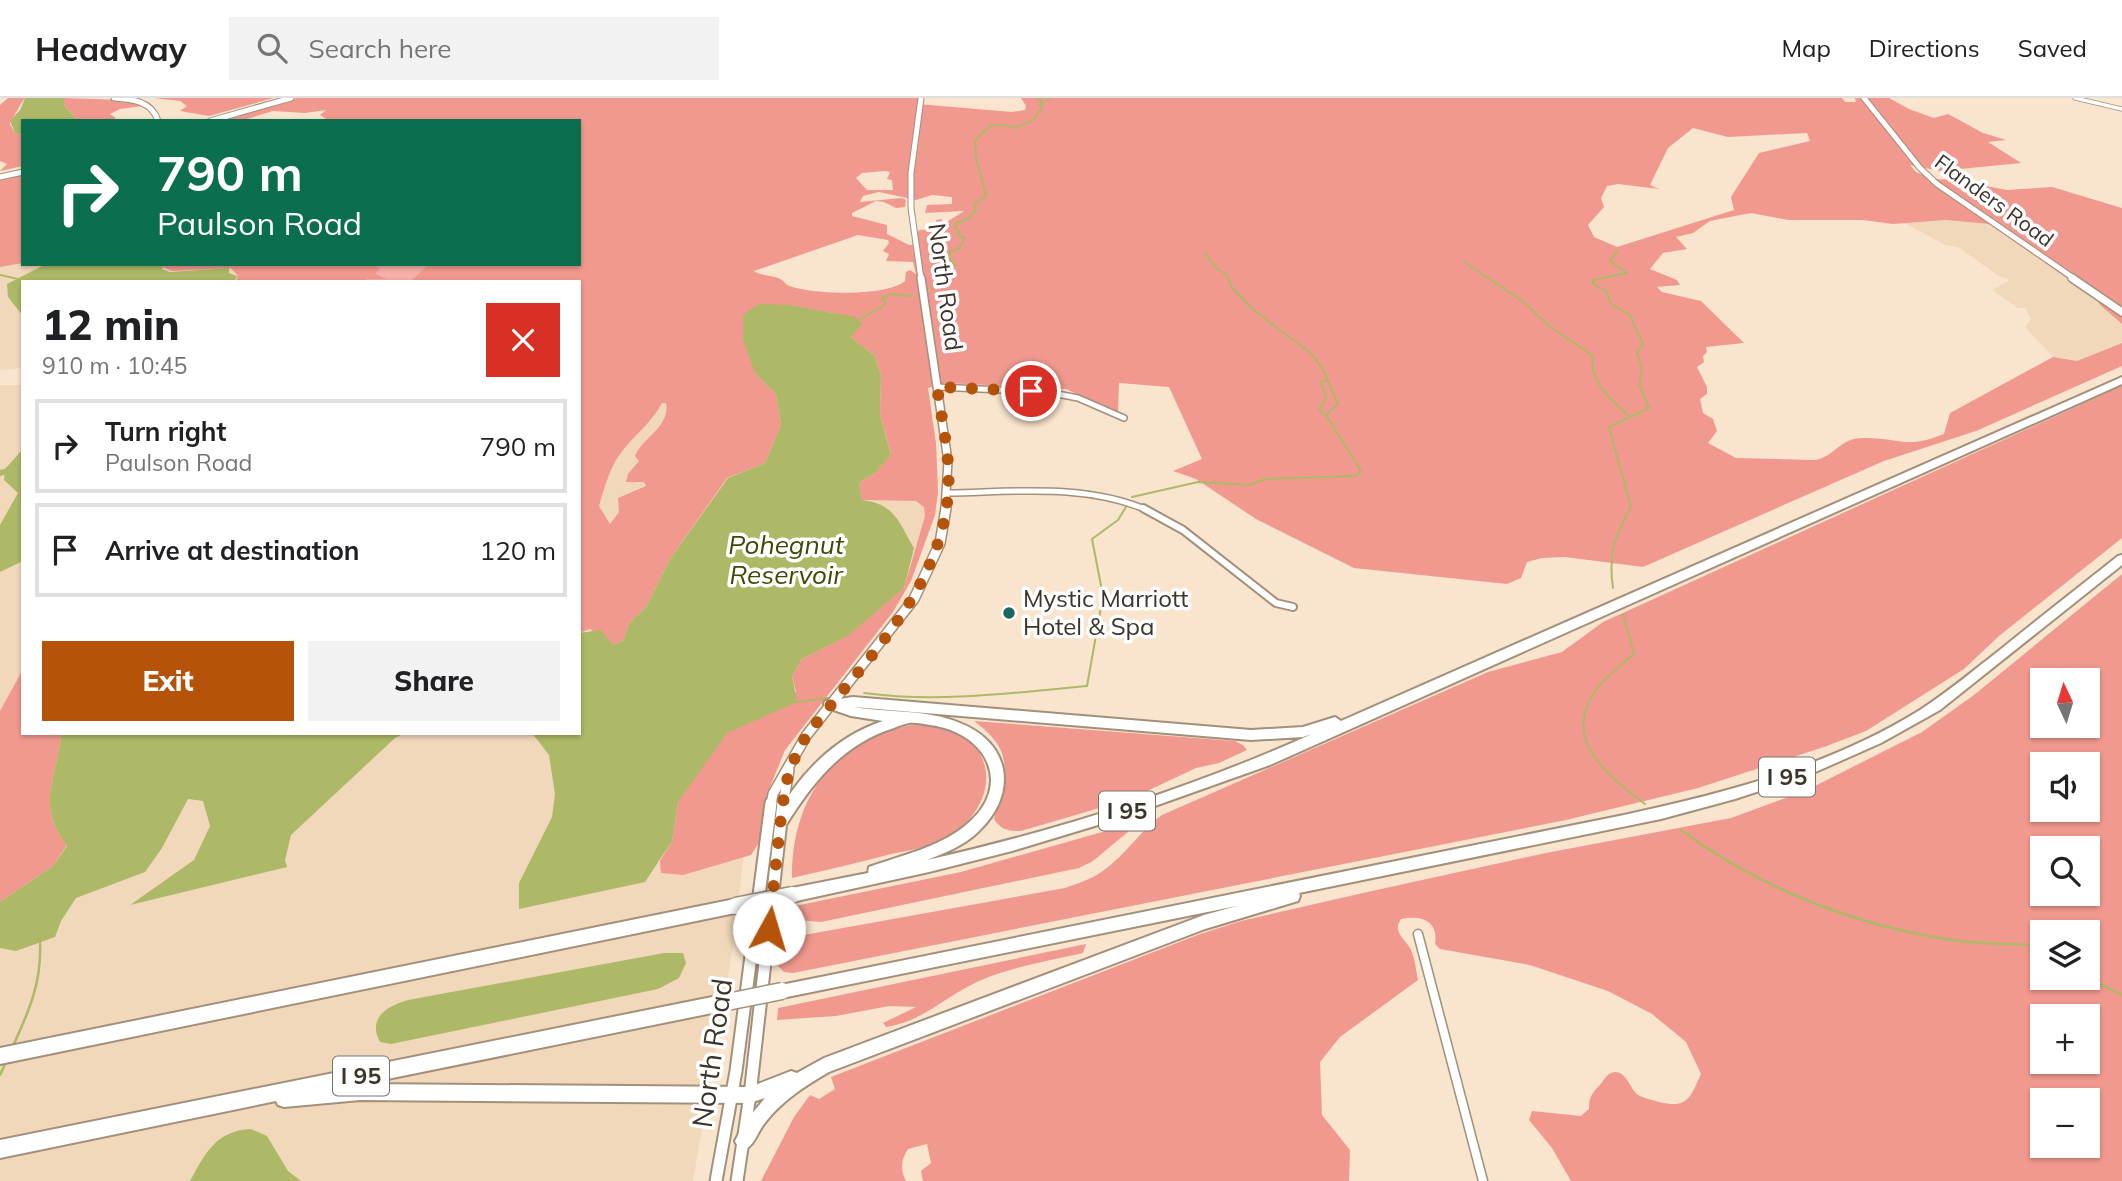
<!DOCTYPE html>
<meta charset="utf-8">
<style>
:root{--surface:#fff;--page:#f2f2f2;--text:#202124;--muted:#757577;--line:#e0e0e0;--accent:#b45309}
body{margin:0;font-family:Mulish,sans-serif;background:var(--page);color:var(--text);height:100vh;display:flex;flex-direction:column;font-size:26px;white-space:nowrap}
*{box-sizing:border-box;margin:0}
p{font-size:23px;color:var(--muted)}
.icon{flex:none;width:38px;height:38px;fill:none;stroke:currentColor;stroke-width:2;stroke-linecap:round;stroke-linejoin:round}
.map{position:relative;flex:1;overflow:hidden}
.side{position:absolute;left:21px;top:182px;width:560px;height:455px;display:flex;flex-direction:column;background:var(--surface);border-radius:0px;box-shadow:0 2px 5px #0004}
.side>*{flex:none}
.banner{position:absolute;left:21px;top:21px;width:560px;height:147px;border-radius:0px;box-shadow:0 2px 5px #0004;background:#0b6e4f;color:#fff;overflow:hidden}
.needle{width:46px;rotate:356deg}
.fabs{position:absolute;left:2030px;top:570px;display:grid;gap:14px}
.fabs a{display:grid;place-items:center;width:70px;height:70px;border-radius:0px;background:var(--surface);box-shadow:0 2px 5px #0004;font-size:35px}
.pin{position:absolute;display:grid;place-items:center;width:60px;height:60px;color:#fff;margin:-30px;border:4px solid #fff;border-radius:50%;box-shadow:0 2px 7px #0007}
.me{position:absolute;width:77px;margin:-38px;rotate:6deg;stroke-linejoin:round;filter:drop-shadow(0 0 5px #0008)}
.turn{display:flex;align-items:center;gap:24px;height:147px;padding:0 21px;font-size:32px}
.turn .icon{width:91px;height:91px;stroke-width:2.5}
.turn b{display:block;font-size:49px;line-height:60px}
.round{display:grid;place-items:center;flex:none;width:74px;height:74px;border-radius:0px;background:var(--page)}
.head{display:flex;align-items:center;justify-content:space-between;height:119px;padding:0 21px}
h1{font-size:42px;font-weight:800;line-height:52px}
.primary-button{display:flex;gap:14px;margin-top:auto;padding:14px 21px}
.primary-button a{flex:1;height:80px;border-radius:0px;background:var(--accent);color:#fff;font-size:28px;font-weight:800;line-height:80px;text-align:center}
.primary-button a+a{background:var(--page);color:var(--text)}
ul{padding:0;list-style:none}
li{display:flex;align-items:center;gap:21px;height:94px;margin:0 14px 10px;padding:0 7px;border:4px solid var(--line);border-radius:0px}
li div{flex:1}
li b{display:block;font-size:26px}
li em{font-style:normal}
header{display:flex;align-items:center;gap:42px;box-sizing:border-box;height:98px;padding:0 35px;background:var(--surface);border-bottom:2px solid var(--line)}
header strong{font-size:33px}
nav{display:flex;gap:38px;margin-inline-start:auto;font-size:24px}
.search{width:490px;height:63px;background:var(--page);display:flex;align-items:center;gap:18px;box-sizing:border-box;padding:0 24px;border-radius:0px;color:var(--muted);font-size:26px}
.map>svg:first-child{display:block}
.built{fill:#f2d8bb}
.green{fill:#f6b0a7}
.forest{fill:#f2998f;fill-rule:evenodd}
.water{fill:#adb966}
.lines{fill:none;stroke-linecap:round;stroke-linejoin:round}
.stream-far1{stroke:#adb966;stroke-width:2}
.stream{stroke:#adb966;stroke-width:2.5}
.river{fill:#adb966;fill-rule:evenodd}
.street-far3-casing{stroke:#a2907a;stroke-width:5}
.street-far2-casing{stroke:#a2907a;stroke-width:8}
.street-far1-casing{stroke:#a2907a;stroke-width:10}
.street-casing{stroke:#a2907a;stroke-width:11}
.secondary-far3-casing{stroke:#a2907a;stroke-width:7}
.secondary-far2-casing{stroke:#a2907a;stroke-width:10}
.secondary-far1-casing{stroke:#a2907a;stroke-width:12}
.secondary-casing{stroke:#a2907a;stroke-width:15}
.highway-casing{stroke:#a2907a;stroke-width:4}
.street-far3{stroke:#fff;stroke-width:3.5}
.street-far2{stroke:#fff;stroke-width:5}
.street-far1{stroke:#fff;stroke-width:6}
.street{stroke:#fff;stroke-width:8}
.secondary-far3{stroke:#fff;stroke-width:5}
.secondary-far2{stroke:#fff;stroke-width:7}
.secondary-far1{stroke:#fff;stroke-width:9}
.secondary{stroke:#fff;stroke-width:11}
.highway{fill:#fff;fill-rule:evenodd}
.highway-bridge-casing{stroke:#a2907a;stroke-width:19;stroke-linecap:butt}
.highway-bridge{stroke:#fff;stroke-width:16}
.route{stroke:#b45309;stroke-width:12;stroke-dasharray:0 21.6}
.poi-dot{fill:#1d665d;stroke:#fff;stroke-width:2.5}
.labels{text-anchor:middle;stroke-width:7;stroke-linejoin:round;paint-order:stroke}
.far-street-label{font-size:21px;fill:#3d352c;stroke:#fff}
.shield{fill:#fff;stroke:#77726b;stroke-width:2}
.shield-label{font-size:23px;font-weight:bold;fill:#3d352c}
.street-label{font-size:24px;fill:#3d352c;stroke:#fff}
.poi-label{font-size:24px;fill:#3d352c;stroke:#fff;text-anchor:start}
.water-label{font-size:26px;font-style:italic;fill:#414805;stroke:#fff}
.near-street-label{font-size:28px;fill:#3d352c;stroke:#fff}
</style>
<header>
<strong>Headway</strong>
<div class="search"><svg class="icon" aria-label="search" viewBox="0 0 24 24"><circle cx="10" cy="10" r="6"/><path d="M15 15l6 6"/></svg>Search here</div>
<nav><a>Map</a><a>Directions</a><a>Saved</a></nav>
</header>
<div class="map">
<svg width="2122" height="1083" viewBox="0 0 2122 1083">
<rect width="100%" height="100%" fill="#f9e4cd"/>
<path class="built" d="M23,75V166H164V169L172,173L231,169L238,178L235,184H23V270L0,272V80Z
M1946,122L1989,126L2098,202L2122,226V245L2077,263L2053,259L2025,229L2031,221L2025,210H2018L1992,192L2010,182L1997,177L1958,149L1945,147L1905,125Z
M579,198L928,290L936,346L938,394L935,417L911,483L778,662L744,752L735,837L693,1083H0V287H23V635H579Z"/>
<path class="green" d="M164,166H464L456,184H235L238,178L231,170L172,173L163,169Z"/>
<path class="forest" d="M8,0H25C23,2 11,23 10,26L15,35L23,37V68L0,73L7,66L0,63V7Z
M64,0L125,2L142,8L120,11L110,16L116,20L110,23H78L64,7Z
M154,0H274L209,18L180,13L187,8L180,3Z
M297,0H918V6L1012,14L1025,12L1026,8L1021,0H1842L1845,4H1856L1855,0H1889L1909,11L1934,20L1948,16L1983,35L2006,42L1988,44L2021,65L1940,73L1910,67L1916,74L1935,81L1955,82L2007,92L2052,89L2122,110V226L2099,206L2098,202L1989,126L1946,122L1893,126L1863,122H1788L1751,115L1710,123L1693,135L1676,139L1687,151L1663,155L1650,171L1677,182L1680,187L1657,189L1662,194L1701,203L1744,245L1706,249L1707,254L1703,258L1704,264L1697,269L1707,289V296L1700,301L1703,315L1713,321L1717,333L1708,345L1736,360L1815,362C1835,359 1839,340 1863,340C1898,339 1906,352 1944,336L1950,315L2053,259L2077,263L2122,245V268L1976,333L1884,363L1643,469L1565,459L1542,460L1527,464L1521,480L1507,486L1354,470L1256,421L1196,381L1173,373L1202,361L1169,289L1119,285L1118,315L1066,291L945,285L928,290L936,346L938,394L935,417L911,483L893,514L785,652L770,689L758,746L751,757L683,777L661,775L660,763L672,743L678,704L705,663L727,635L796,594L792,578L802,561L848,537L904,490L925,418L924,409L916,403L862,402L859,385L875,375L891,356L880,317L881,278L875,258L851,239L834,215L823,214L755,275L776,296L781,327L765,365L727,380L670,461L646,509L630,524L623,543L613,547L590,531L579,535V184H410L429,166H579V23H329L320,17L326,12L305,15L273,13L240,23H219ZM1693,30L1728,39L1807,35L1810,43L1759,55L1731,99L1734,112L1617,149L1594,139L1588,127L1604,109L1601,100L1607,88L1618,86L1659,91L1650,87L1668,50ZM885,73L890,74L887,81L892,82L893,92H867L856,80L862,75ZM879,94L916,102L932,97L952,99V106L927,107L925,115L964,113L945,125L942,124V121L936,122L937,131L919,132L912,147H909L887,136V127L852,118V115L876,103L884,104L896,110L905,109L906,102L902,100L860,104L863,98ZM858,137L888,142L889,145L883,153L889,156L886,163L913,164L916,176L910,172L906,174L905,183C886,199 810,197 787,187C779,175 764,180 754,173ZM662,305H666C671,328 642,340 635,358L639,363L628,376L626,384H644L646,388L618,400L619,414L610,426L599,408C605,388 610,368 623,352C636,336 652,324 662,305Z
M23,75V165L0,169V80Z
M164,166H367L380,170L375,176L387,181H367L363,184H235L238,178L231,170L172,173L163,169Z
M2122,288V440L1999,538L1964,571L1866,633L1824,649L1698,690L1566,722L793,875L784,874L778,868L782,845L793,839L1065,790C1073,787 1083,784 1091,780C1120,766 1137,735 1162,717L1488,574L1562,554L1603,524Z
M2122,476V1083H1571L1552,1050L1529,1022L1532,1013L1581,1018L1589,1011C1589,1000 1591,996 1599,988C1604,983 1607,974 1615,974C1627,974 1630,991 1638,997C1643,1000 1653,1002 1659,1004C1688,1011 1690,1000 1701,976L1686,944L1652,916L1608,893L1530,867L1440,851L1435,846C1439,822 1420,817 1401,821C1392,835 1405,840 1411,852C1415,861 1416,873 1418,882L1340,939L1320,964L1322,1017L1350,1052L1349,1083H923L921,1073L931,1065L927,1046L908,1051C901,1062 900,1071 906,1083H761L794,1019L810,997L819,1001L835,991L831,979L1200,836L1241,823L1363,795L1546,755L1731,720L1805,693L1922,634L1974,597ZM2042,583H2088V628H2042ZM2042,667H2088V712H2042ZM2042,751H2088V796H2042ZM2042,835H2088V880H2042ZM2042,919H2088V964H2042ZM2042,1003H2088V1048H2042Z
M23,571V635H61C60,664 43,694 53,723C55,731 62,740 67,747L53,768L0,804V613Z
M974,623L1235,643L1243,647L1247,652L1219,665L1196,670L1130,701L1021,733C1008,733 1001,732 994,721C1004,674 1018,656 974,623Z
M918,626C940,627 967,634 979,654C1000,689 972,730 938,744C923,750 906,753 891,756C858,765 825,772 792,780C791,698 837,638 918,626Z
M1141,723L1093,763L1079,770L821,824L785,821V810L961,774Z
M1086,846L1083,855C1049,863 1004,870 973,886C943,901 920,924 886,929L883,925L916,909L889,908L836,918L777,922L778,910Z"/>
<path class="water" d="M25,0H64V7L78,23H23V37L15,35L10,23L20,12Z
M46,166H164L162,171L170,174L229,170V175L237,178L234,184H23V218L8,199L7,186Z
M759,206L790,207L855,219L862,226L851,239L875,258L881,278L880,317L891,357L875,375L859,385L862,402C895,406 898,423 914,450L904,490L849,537L802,561L792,578L797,604L727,635L678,704L672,743L645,784L519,811V785L552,719L555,696L549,657L532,635H579V535L601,532L613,547L623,543L630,524L646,509L670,461L728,380L765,365L781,327L776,296L755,275L743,242V217Z
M23,351V463L0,474V427L18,395L4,382L5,371Z
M61,635H405L395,640L291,737L285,762L287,769L130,807L194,762L210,728L203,703L188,701L162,750L145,774L76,800L61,823L55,839L16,853L0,850V804L53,768L67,748C62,740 55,731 53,723C43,694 60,664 61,635Z
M664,855H683L686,865L679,880L658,891L391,946L380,944C367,920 387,908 408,902Z
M251,1031L267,1038L288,1073L301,1083H190C206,1054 216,1033 251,1031Z"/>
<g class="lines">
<path class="stream-far1" d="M1040,7L1050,0
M1464,164L1524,204L1549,228L1593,258C1588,282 1611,302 1628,317
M0,177L18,181
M932,191L955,167L950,161V154L959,150L965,140L958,137L960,134L955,130L956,125L968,121L976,112L974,106L986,98L976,60L975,43C991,26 992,23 1015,30L1033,22L1042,10L1040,1L1037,0
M857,223L883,208L886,205L882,200L891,196L912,198
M1324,316L1319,312L1326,299L1321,284L1325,282
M1132,399L1198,384L1250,387L1265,381L1356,378L1361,373L1326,317L1338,306L1324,274L1313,257L1250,209L1231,188L1227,177L1216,170L1205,155
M1613,490C1608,458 1615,436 1631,409L1609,329L1649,310L1639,286L1642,272L1637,254L1643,246L1630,217L1610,205L1607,194L1593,186V182L1627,175L1610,163L1617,153
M1623,517L1634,555C1622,568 1605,578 1595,593C1561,643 1609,678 1645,706
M864,595C939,605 1012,595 1087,588L1103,498L1092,441L1118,422L1126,409
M797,604L828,600"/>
<path class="stream" d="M1681,732C1762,792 1859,829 1959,843C1983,846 2009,846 2034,847L2042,853
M2088,880L2122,897
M13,948C29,913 42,884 40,844
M0,977L5,966"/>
<path class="river" d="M23,366V372L0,378V372Z"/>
<g class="street-far3-casing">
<path id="street-far3" d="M2075,0L2122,11"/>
</g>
<g class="street-far2-casing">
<path id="street-far2" d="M937,289L1047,294L1078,300L1124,320
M948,395C1013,394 1085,385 1147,412"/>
</g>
<g class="street-far1-casing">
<path id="street-far1" d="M1143,410L1183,432L1276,505L1293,509"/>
</g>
<g class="street-casing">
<path id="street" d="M1418,836L1483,1083"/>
</g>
<g class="secondary-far3-casing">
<path id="secondary-far3" d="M114,0C132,1 152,3 158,23
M921,0L911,75V110L921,181
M1864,0L1920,70L1937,86L2075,181
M210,23L291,0
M0,79L23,74"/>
</g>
<g class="secondary-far2-casing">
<path id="secondary-far2" d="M921,180L948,363L945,412
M2072,180L2122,214"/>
</g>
<g class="secondary-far1-casing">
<path id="secondary-far1" d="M771,707L773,696L806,638L914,501L940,445L946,410
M783,707L789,672"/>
</g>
<g class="secondary-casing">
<path id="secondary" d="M716,1083L736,973L771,705
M737,1083L750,997L783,705"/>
</g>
<g class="highway-casing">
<path id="highway" d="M2122,279V286L1270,667L1121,720L1012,753L929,774L792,804L787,802L785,797L787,792L792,790L868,775L869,769C902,757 938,750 966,727C1015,687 986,634 930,627C923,626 915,624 909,625C904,626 898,628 894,630C843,646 813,684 786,727L781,729L776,727L774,723C797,678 834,639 883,623L851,618L825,609L824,606L825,603L853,599L1251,632L1303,629L1335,619L1341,623ZM853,609L1251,642L1303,639L1312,636C1189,691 1059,732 927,762C945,755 965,747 979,733C1018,696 1011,645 960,625C927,611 888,615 853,609Z
M2122,457V467L1940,612L1881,645L1811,676L1735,701L1661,721L1299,795L1300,798L1298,803L1205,831L829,974C805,988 781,1003 764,1026C757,1035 754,1048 744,1052L738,1049L735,1043L745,1024L765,1000L750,1005L360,1002L284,1009L278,1007L276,1003L0,1060V1042L722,897L728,900L730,905L728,910L722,913L363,986L750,989L791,973L797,975L824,960L1204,817L1237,808L782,900L776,898L774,893L776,888L1624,717C1726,695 1830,668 1920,612C1948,594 1974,572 2001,551C2039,520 2079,489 2118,458Z
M735,801L740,803L742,808L740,813L735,815L0,966V950Z"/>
</g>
<use href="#street-far3" class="street-far3"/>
<use href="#street-far2" class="street-far2"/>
<use href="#street-far1" class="street-far1"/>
<use href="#street" class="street"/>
<use href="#secondary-far3" class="secondary-far3"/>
<use href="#secondary-far2" class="secondary-far2"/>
<use href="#secondary-far1" class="secondary-far1"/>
<use href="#secondary" class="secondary"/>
<use href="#highway" class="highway"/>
<g class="highway-bridge-casing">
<path id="highway-bridge" d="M735,808L792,797
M722,905L782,893"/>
</g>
<use href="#highway-bridge" class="highway-bridge"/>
</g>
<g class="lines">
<path class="route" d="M769,831L782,710L789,672L806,638C863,564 940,494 948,396C951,361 942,324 937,289L1031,293"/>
</g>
<circle class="poi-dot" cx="1009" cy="515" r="7"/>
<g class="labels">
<g class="far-street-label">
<text transform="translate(1994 103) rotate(36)" y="7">Flanders Road</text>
</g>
<g class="shield">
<rect x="1759" y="659.5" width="56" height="39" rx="5"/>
<rect x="1099" y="693.5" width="56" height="39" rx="5"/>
<rect x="333" y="958.5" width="56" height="39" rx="5"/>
</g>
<g class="shield-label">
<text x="1787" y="687">I 95</text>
<text x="1127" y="721">I 95</text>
<text x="361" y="986">I 95</text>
</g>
<g class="street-label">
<text transform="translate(945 189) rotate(82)" y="8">North Road</text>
</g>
<g class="poi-label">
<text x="1023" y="509">Mystic Marriott<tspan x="1023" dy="28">Hotel &amp; Spa</tspan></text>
</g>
<g class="water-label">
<text x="786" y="456">Pohegnut<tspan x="786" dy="30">Reservoir</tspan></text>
</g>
<g class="near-street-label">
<text transform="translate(712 955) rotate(-82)" y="10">North Road</text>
</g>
</g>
</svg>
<div class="fabs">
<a><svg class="needle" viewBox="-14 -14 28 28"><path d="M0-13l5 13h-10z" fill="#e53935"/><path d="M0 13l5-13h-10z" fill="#757577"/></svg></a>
<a><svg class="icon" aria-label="sound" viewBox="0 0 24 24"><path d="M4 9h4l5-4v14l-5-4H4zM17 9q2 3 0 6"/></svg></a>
<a><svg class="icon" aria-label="search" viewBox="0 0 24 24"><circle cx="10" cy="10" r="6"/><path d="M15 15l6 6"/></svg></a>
<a><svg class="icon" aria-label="layers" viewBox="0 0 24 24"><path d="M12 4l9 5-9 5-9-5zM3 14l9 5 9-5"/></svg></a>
<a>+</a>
<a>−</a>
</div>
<div class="pin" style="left:1031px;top:293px;background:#d93025"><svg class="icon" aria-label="arrive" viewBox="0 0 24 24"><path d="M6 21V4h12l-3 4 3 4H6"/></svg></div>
<svg class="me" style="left:769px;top:831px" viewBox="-20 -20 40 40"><circle r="19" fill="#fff"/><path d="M0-13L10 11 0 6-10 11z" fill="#b45309"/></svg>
<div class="banner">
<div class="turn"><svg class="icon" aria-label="right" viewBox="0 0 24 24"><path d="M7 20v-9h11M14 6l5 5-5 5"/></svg><div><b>790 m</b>Paulson Road</div></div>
</div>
<section class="side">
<div class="head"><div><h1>12 min</h1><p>910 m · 10:45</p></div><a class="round" style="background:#d93025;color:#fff"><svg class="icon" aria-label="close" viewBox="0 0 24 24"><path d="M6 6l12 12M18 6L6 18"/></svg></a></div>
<ul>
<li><svg class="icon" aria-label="right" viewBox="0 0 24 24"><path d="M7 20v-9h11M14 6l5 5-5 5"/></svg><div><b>Turn right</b><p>Paulson Road</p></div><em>790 m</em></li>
<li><svg class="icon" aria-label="arrive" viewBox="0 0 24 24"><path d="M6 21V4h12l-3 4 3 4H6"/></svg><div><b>Arrive at destination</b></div><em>120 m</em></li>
</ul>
<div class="primary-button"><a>Exit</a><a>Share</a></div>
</section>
</div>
